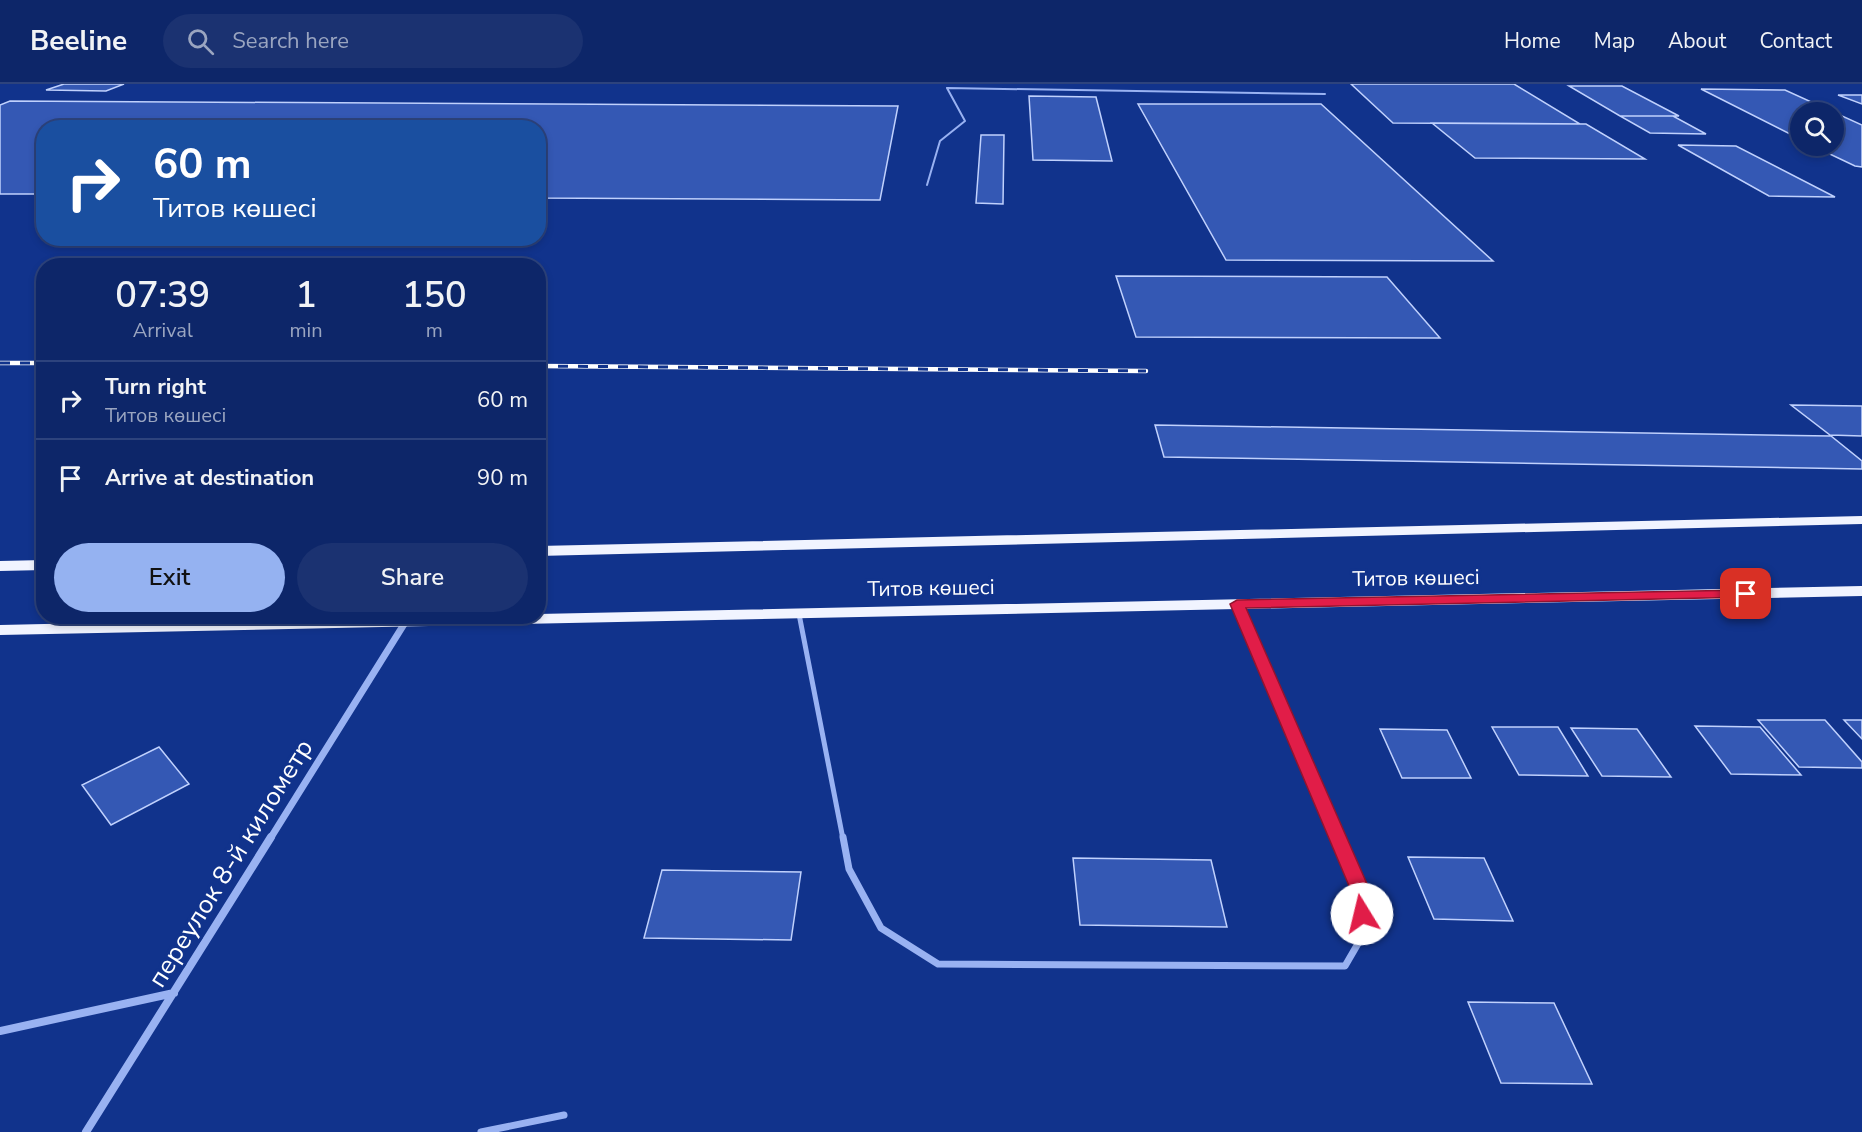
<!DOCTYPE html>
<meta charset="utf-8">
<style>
:root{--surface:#0d2669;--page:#1b3271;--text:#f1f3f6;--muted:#9aa5c0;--line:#2d437d;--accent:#95b2f1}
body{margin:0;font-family:"Nunito Sans",sans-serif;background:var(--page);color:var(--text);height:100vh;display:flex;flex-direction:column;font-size:22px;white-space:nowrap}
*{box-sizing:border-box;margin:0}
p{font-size:20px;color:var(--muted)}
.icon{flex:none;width:33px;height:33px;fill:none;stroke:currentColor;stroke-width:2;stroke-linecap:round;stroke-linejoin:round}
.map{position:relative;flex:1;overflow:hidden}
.sheet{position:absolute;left:36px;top:174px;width:510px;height:366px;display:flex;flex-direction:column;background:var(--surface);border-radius:24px;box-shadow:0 3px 9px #0003,0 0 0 2px var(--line)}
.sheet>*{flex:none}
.hud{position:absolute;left:36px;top:36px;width:510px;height:126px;border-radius:24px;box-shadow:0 3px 9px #0003,0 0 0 2px var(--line);background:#1a4fa0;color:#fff;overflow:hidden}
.fabs{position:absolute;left:1790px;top:18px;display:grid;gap:12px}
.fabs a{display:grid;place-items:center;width:54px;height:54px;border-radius:50%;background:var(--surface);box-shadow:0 3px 9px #0003,0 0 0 2px var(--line);font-size:30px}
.pin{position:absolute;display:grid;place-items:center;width:51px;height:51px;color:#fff;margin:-26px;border-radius:12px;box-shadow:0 3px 9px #0006}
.me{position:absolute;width:66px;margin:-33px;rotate:351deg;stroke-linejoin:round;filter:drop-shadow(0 0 4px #0008)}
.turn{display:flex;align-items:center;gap:21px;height:126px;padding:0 18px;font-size:27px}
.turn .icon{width:78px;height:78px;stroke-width:2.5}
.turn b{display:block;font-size:42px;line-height:51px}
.eta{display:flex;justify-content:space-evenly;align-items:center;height:102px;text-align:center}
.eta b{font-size:36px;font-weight:600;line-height:42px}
.button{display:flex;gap:12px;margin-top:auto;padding:12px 18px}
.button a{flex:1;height:69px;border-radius:36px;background:var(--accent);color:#111;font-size:24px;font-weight:600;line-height:69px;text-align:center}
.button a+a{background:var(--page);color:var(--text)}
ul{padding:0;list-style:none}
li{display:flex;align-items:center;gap:18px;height:78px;padding:0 18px;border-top:2px solid var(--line)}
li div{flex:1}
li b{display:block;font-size:22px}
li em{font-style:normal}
header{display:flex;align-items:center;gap:36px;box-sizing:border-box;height:84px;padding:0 30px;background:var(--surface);border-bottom:2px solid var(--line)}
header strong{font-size:28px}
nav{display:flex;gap:33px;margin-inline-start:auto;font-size:21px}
.search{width:420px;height:54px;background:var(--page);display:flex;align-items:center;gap:15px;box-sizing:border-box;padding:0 21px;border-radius:33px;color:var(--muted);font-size:22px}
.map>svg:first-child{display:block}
.building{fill:#3458b4;stroke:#c0d1fd;stroke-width:1.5}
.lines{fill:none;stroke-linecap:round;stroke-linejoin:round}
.service-far3{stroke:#99b2f2;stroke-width:2}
.service-far2{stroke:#99b2f2;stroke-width:4}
.service-far1{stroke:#99b2f2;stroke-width:5}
.service{stroke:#99b2f2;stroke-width:7}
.minor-far1{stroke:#99b2f2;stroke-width:7}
.minor{stroke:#99b2f2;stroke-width:8}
.trunk{fill:#f1f4ff;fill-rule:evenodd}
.rail-casing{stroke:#fff;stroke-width:4.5}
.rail{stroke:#11338c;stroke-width:3;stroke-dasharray:10;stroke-linecap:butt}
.route{fill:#e11d48;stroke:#92132f;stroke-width:1.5}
.labels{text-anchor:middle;stroke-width:6;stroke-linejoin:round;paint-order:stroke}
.street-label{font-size:21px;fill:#fff;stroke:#11338c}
.near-street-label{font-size:26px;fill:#fff;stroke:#11338c}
</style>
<header>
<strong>Beeline</strong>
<div class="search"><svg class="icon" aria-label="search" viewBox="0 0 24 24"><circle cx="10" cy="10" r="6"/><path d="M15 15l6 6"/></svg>Search here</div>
<nav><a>Home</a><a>Map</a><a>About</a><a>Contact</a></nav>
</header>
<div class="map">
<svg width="1862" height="1048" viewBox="0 0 1862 1048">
<rect width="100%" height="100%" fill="#11338c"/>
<path class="building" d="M64,0H124L106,7L46,6Z
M1351,0H1514L1580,40L1393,39Z
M1569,2H1622L1679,32H1620Z
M1701,5L1785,6L1862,41V83L1855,82L1813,62H1833V28H1800V55Z
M1838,11H1862V20Z
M1029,12L1096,13L1112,77L1033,76Z
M10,17L898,22L880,116L538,114V44H44V110H0V21Z
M1138,20H1321L1493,177L1226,176Z
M1620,32H1673L1706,50L1650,49Z
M1432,39L1586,40L1645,75L1475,74Z
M981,51H1004L1003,120L976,119Z
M1678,61L1736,62L1835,113L1769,112Z
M1116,192L1387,193L1440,254L1136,253Z
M1791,321L1862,322V352L1830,351Z
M1155,341L1831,352L1862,377V385L1164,373Z
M1758,636H1825L1862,678V684L1799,683Z
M1844,636H1862V655Z
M1695,642L1760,643L1801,691L1731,690Z
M1492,643H1558L1588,692L1519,691Z
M1571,644L1637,645L1671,693L1602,692Z
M1380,645L1447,646L1471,694H1402Z
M159,663L189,700L111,741L82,701Z
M1408,773L1484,774L1513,837L1434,835Z
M1073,774L1211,776L1227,843L1080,841Z
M662,786L801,788L791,856L644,854Z
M1468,918L1554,919L1592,1000L1501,999Z"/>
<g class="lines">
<path class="service-far3" d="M927,101L940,57L965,37L947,4L1325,10"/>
<path class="service-far2" d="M1237,520L1239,524"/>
<path class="service-far1" d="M1238,522L1339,755
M799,530L843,755"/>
<path class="service" d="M843,753L849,785L881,844L938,880L1345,882L1363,851L1362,809L1338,753
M481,1048L564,1031"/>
<path class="minor-far1" d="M270,755L406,537"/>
<path class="minor" d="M0,947L174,909
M86,1048L271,753"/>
<path class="trunk" d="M1862,432V440L538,472V462Z
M44,476V486L0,487V477Z
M1862,502V512L0,551V541L394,532H538V530Z"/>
<g class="rail-casing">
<path id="rail" d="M0,279H44
M538,282L1146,287"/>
</g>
<use href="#rail" class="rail"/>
</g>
<path class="route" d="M1746,506L1751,507L1753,510L1751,513L1246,524L1371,809L1372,830L1369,835L1362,838L1356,835L1353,830L1352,809L1230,520L1237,516Z"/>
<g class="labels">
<g class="street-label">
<text transform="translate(1416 494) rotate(-1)" y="7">Титов көшесі</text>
<text transform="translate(931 504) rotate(-1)" y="7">Титов көшесі</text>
</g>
<g class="near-street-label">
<text transform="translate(230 779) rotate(-58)" y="9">переулок 8-й километр</text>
</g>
</g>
</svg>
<div class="fabs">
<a><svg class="icon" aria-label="search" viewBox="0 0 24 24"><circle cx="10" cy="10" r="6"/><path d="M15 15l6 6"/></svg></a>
</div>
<div class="pin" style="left:1746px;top:510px;background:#d93025"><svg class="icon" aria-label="arrive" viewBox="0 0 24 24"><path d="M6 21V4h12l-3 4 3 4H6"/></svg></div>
<svg class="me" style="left:1362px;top:830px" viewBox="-20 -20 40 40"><circle r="19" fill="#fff"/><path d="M0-13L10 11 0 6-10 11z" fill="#e11d48"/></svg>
<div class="hud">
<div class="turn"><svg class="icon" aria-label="right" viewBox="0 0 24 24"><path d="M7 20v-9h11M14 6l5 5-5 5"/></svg><div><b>60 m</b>Титов көшесі</div></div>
</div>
<section class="sheet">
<div class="eta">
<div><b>07:39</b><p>Arrival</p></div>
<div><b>1</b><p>min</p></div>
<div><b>150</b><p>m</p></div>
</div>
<ul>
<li><svg class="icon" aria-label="right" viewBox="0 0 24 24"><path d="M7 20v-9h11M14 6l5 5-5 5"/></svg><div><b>Turn right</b><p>Титов көшесі</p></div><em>60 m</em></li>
<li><svg class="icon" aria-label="arrive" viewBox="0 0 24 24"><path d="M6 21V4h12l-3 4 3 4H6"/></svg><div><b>Arrive at destination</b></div><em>90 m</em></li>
</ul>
<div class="button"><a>Exit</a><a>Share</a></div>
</section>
</div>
